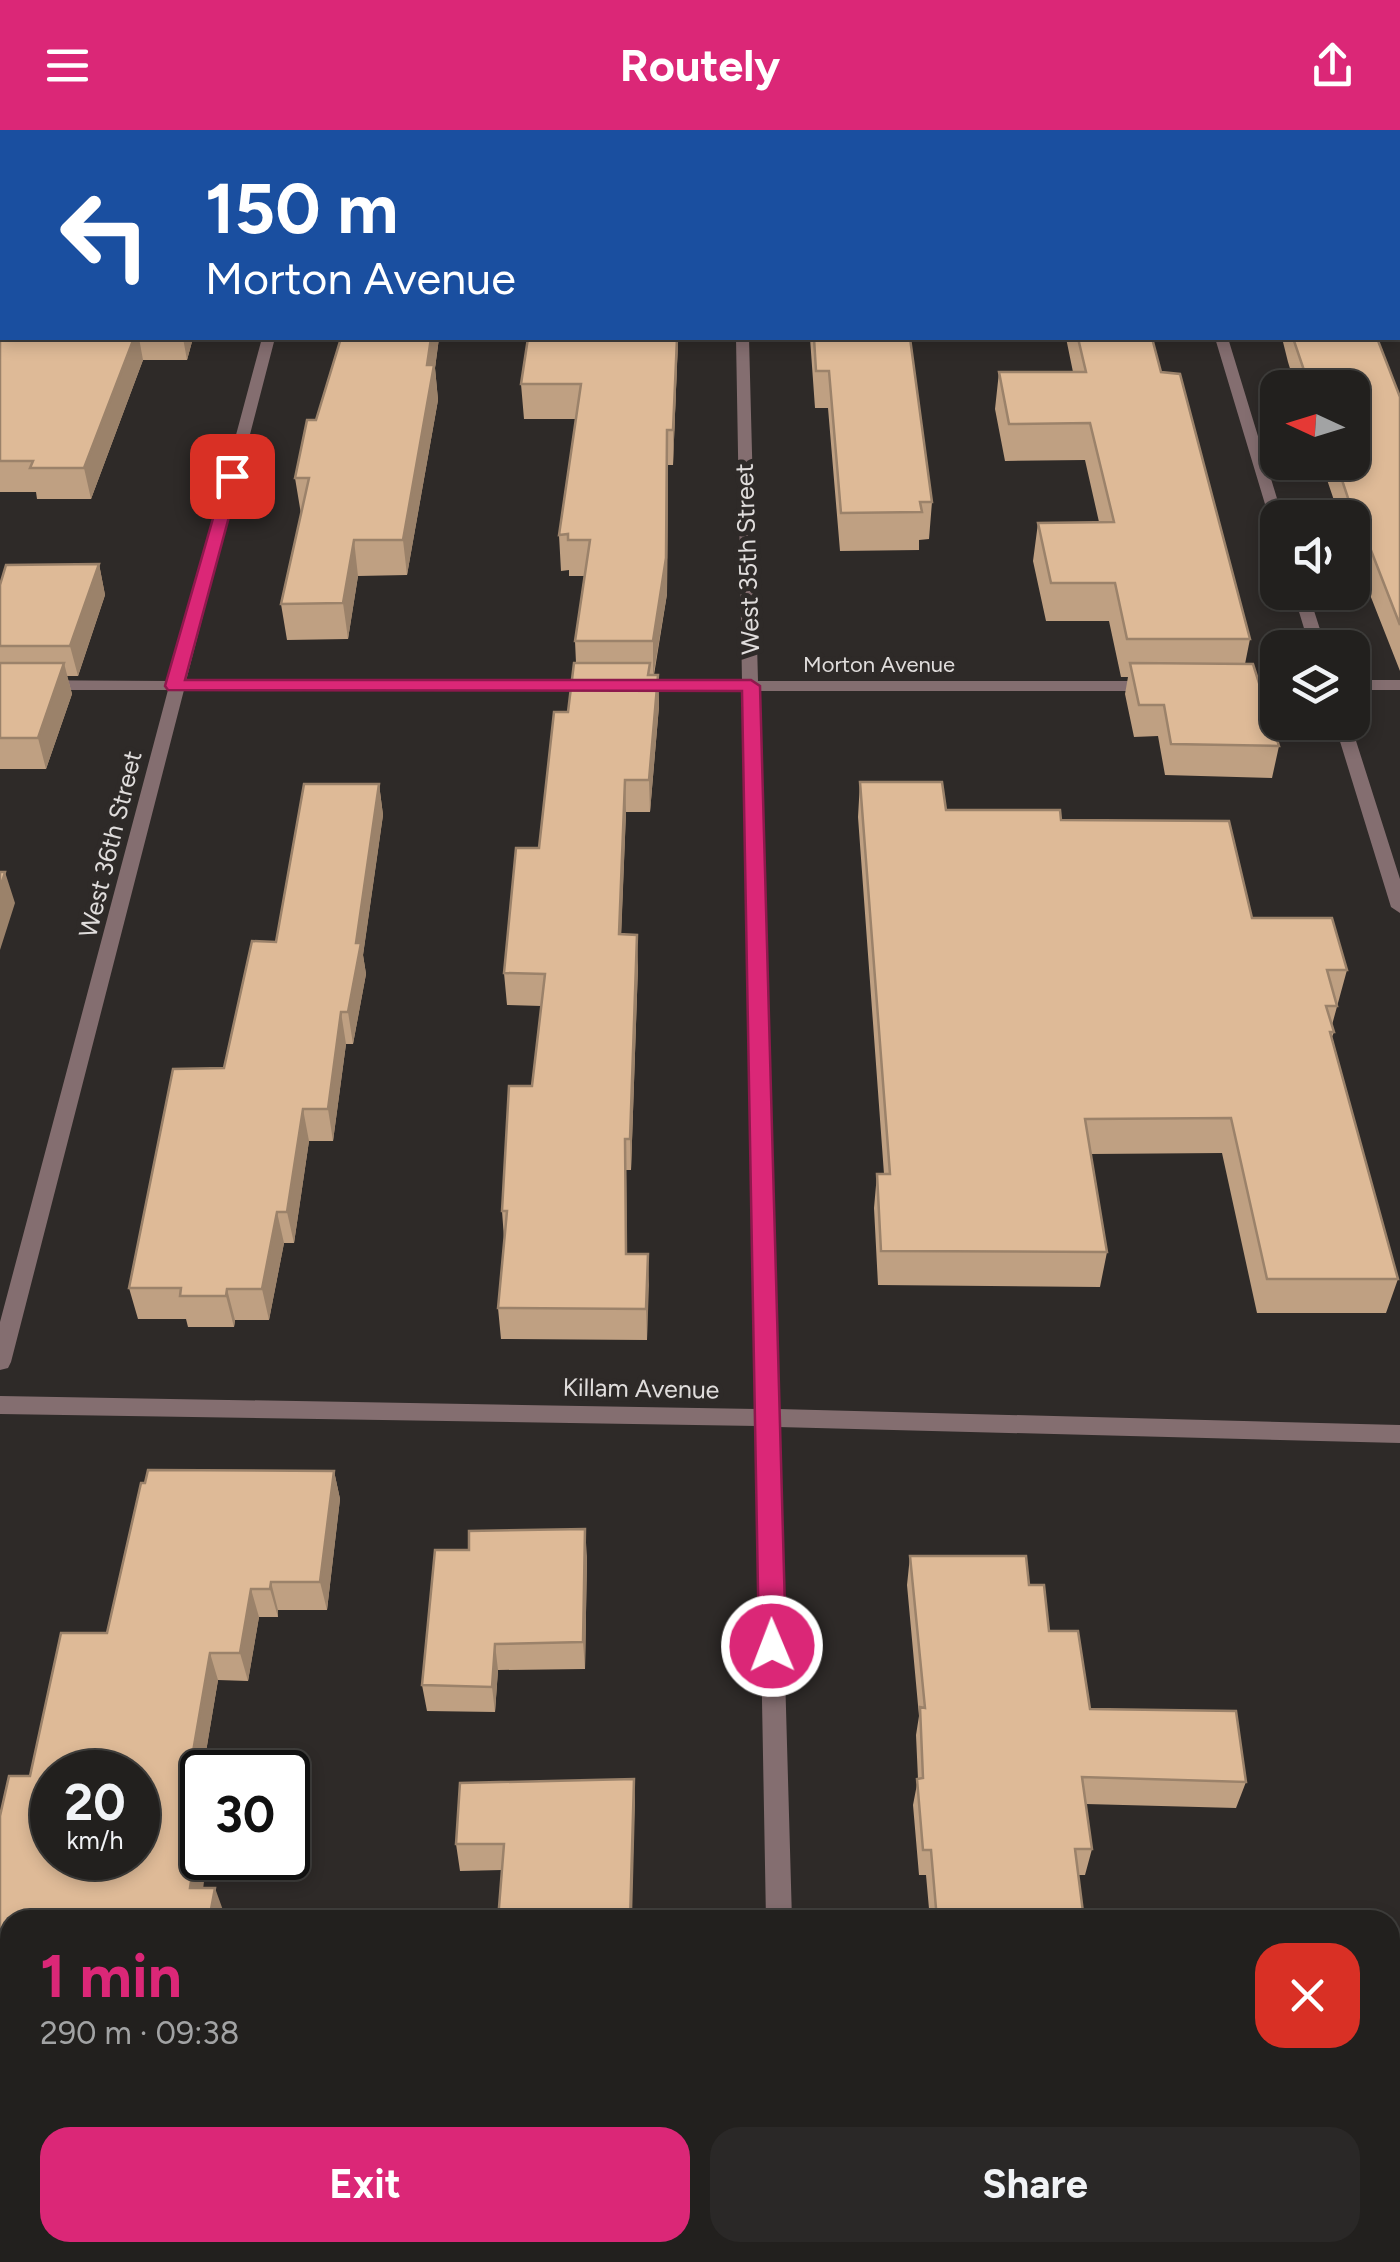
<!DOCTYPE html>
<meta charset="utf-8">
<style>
:root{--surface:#22201e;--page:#2a2827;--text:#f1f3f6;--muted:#a2a3a4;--line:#3f3e3c;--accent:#db2777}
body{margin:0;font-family:Figtree,sans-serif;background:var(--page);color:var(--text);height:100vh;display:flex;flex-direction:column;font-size:38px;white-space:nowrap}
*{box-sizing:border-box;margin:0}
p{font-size:32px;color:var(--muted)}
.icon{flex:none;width:55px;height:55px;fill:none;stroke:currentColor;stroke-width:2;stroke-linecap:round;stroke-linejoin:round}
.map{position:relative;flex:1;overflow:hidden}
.panel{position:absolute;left:0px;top:1780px;width:1400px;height:352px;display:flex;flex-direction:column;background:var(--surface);border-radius:30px 30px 0 0;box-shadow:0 5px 15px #0003,0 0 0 2px var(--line)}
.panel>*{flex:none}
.banner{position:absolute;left:0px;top:0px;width:1400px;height:210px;box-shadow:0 5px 15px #0003,0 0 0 2px var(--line);background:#1a4fa0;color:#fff;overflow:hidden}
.needle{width:65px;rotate:274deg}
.controls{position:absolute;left:1260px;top:240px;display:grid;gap:20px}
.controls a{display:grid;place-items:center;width:110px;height:110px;border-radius:20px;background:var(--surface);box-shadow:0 5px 15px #0003,0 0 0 2px var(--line);font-size:50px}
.speed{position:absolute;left:30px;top:1620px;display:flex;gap:20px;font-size:50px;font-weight:700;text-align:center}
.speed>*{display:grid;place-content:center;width:130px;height:130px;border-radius:50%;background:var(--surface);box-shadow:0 5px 15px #0003,0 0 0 2px var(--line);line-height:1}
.speed small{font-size:25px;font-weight:400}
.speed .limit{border:5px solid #111;border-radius:15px;background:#fff;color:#111}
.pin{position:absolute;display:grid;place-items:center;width:85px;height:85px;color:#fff;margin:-42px;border-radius:20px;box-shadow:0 5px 15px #0006}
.me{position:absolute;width:110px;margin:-55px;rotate:359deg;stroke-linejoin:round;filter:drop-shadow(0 0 8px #0008)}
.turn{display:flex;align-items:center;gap:35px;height:210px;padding:0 40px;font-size:45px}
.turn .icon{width:130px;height:130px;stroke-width:2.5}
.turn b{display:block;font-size:70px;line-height:85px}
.round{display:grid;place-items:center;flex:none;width:105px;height:105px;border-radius:30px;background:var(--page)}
.headline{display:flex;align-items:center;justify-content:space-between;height:170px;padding:0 40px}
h1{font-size:60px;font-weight:700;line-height:75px;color:var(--accent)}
.action{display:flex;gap:20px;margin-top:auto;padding:20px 40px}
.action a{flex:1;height:115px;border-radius:30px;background:var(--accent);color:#fff;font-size:40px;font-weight:700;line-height:115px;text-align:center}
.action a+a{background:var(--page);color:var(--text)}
header{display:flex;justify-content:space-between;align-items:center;height:130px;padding:0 40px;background:var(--accent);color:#fff;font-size:45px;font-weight:700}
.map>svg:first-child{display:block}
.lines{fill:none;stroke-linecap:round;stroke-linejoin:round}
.lane{fill:#846e70;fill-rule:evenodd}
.street{fill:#846e70;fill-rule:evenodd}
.secondary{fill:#b79497;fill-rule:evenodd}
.wall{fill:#bfa082}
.shaded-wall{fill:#9b826a}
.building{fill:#deba97;stroke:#9b826a;stroke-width:2.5;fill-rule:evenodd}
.route{fill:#db2777;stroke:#8e194d;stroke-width:2.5}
.labels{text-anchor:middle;stroke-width:10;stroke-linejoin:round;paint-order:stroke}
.far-street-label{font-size:22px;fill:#e0dddc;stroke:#2e2a28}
.street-label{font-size:25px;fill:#e0dddc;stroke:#2e2a28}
</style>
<header><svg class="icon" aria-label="menu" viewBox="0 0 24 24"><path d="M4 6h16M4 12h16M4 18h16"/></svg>Routely<svg class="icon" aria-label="share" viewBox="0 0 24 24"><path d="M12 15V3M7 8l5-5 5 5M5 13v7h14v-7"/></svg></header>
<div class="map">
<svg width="1400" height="2132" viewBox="0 0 1400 2132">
<rect width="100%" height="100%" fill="#2e2a28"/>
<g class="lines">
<path class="lane" d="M1054,0H1066L1067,2H1056Z"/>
<path class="street" d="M315,0H327V2H316Z
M1148,0H1160L1161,2H1150Z
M1348,0H1360L1361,2H1350Z
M1398,111L1400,112V125L1398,124Z
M262,208H275L186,551H596L604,556L596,561L184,560L11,1232L8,1238L0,1240V1192L168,560H0V550L170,551Z
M736,208H749L758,551H1151L1159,556L1151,561H758L778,1279L1400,1295V1313L778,1297L792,1790H766L757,1296L0,1284V1266L756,1279L742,561H635L627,556L635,551H742Z
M1215,208H1228L1283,388H1278V398L1271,394Z
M1293,462H1308L1326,518H1310Z
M1352,550H1400V560H1352Z
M1235,551H1278V561L1229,559V553Z
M1334,592H1350L1400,749V783L1391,777Z
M773,2122H801V2132H773Z"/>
<path class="secondary" d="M733,0H745V2H734Z
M1400,60V68L1398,67V61Z"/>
</g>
<path class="wall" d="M0,0H63L62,2H2V208H193L187,230H143L91,369H37L36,362H0Z
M1217,0H1299L1300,2H1218Z
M339,208H439L435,238L438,270L407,445L358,446L348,509L287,510L281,474L301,384L295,348L316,290L340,211Z
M678,208L673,335H668L667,464L654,545H658L659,576L650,682H626L621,804L638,836L631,1040H626L627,1124H648L647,1210L501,1209L498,1178L504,1108L502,1081L532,956L541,876L507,875L504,843L539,718L568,582L576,533L575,511L584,446H569V440L561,441L559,405L576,289H524L521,254Z
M810,208H910L932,372L929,409L919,410V420L840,421L828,278H815Z
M1066,208H1152L1161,242L1250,509L1245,534L1279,616L1272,648L1165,645L1158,606L1134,607L1125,564L1128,547H1121L1109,491H1046L1033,431L1038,393L1099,392L1085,330L1005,331L995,279L999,242H1073Z
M1282,208H1377L1400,267V541L1352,419V388H1340L1321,332H1352V258H1296L1288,232Z
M99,434L105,465L78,546H67L72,564L46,639H0V455Z
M860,652L946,680L1061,690L1252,788L1347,840L1332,895L1334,902L1332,907L1398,1149L1386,1183H1257L1222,1023L1091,1024L1107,1122L1100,1157L878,1155L874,1078L877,1044H884L858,687Z
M379,654L383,685L363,825L366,844L353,914H346L333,1011H309L294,1113H284L269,1190H235L234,1197H188L186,1189H138L129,1158L224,938L276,812Z
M334,1341L340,1369L327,1480H278V1487H259L248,1551L218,1550L197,1675L203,1758L224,1783L223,1790H10V1883H1L0,1686L30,1646L107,1503Z
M587,1426L585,1539L498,1540L495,1582L427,1581L422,1555Z
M910,1426L1029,1455L1049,1501L1090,1579L1246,1652L1236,1678L1086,1674L1092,1719L1085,1745H1078L1084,1790H930L926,1745H919L913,1675L918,1649L916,1605L919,1586L907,1455Z
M634,1649L635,1676L502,1740L460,1741L456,1714Z
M1390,1806H1400V1961H1390Z"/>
<path class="shaded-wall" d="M44,0H63L62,2H43Z
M134,208H139L143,230L91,369L84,338Z
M183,208H193L187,230Z
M431,208H439L435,238L438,270L407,445L403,410Z
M677,208H678L673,335V300Z
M668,335L667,464L653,547V511Z
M354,410L358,446L348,509L343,473Z
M99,434L105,465L78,546L70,516Z
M64,533L72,564L46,639L38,608Z
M658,545L659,576L650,682L649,650Z
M625,650L626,682L620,836L619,804Z
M379,654L383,685L363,825L366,844L353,914L348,882L356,813Z
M5,742L15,773L0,820V759Z
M637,805L638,836L631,1040L630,1009Z
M341,882L346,914L333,1011L328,979Z
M303,979L309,1011L294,1113L287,1082Z
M277,1082L284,1113L269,1190L262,1159Z
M648,1124L649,1155L647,1210L646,1179Z
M227,1159L235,1190L234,1197L226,1166Z
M334,1341L340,1369L327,1480L320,1452Z
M585,1399L587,1426L585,1539L583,1512Z
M271,1452L278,1480V1487L270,1459Z
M251,1459L259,1487L248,1551L240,1523Z
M495,1514L498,1540L495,1582L492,1557Z
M210,1523L218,1550L193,1700L184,1674Z
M634,1649L635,1676L632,1790H630Z
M202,1675V1728H207L200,1783L190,1758Z
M215,1758L224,1783L223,1790H209Z
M37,2122H56L54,2132H36Z"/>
<path class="building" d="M0,0H44L43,2H2V208H134L84,338H30L33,331H0Z
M369,0H551V2H369Z
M809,0H988L989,2H809Z
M1230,0H1299L1300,2H1231Z
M341,208H431L427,235H434L403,410H354L343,473L281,474L309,348H295L307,290H316Z
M528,208H677L673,300H667L666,428L653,511H575L590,410H568V404L559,405L581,254H521Z
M814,208H910L932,372H920L922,382L841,383L829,241H816Z
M1078,208H1152L1161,242L1180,244L1250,509H1127L1115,453H1051L1038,393L1114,392L1090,293L1009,294L999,242H1086Z
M1293,208H1377L1400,267V495L1360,392H1356L1336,332H1352V258H1310Z
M99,434L70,516H0V455L6,435Z
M0,533H64L38,608H0Z
M574,533H650L648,545H658L649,650H625L619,804L637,805L630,1009H625L626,1124H648L646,1179L498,1178L507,1081H502L509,956H532L545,844L504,843L516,718H539L554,582H568Z
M1130,533L1253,534L1279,616L1171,614L1164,575H1139Z
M860,652H942L946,680H1060L1061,690L1229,691L1252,788H1332L1347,840H1327L1337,876H1326L1334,902H1330L1398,1149H1267L1231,988L1085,989L1107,1122L881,1121L877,1044H890Z
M304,654H379L356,813H361L348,882H341L328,979H303L287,1082H277L262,1159H227L226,1166H180L181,1158H129L173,939L224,938L252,811L276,812Z
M0,742H5L0,759Z
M148,1340L334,1341L320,1452H271L270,1459H251L240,1523H210L184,1674L202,1675L190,1758H215L209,1790H10V1859H0V1686L9,1646H30L61,1503H107L141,1353H145ZM52,1642H138V1728H52Z
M585,1399L583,1512L495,1514L492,1557L422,1555L435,1420H469V1401Z
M910,1426H1026L1029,1455H1044L1049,1501H1078L1090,1579L1236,1581L1246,1652L1082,1647L1092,1719H1075L1084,1790H937L931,1720H923L917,1649L923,1648L920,1577L925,1578Z
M634,1649L630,1790H498L504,1714H456L460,1653Z
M1390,1806H1400V1919H1390Z
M0,1999H10V2122H37L36,2132H0Z"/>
<path class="route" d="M226,343L240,346L185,550H751L760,556L786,1516L782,1525L772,1528L763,1525L759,1516L742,561L168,560L165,556Z"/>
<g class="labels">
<g class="far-street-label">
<text x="879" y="542">Morton Avenue</text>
</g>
<g class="street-label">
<text transform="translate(747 429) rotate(-92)" y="9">West 35th Street</text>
<text transform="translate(110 714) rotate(-76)" y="9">West 36th Street</text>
<text transform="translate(641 1258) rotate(1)" y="9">Killam Avenue</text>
</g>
</g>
</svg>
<div class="controls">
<a><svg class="needle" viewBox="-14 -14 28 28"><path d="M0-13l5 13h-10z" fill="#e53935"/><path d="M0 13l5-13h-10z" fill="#a2a3a4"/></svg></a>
<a><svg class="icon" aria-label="sound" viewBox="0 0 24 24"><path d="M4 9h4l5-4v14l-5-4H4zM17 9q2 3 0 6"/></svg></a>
<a><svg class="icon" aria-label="layers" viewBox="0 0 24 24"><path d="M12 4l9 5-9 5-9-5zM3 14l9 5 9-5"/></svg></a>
</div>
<div class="speed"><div>20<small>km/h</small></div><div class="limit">30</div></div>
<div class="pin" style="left:232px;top:346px;background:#d93025"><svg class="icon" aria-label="arrive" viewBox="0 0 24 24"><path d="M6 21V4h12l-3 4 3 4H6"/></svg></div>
<svg class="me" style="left:772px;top:1516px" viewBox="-20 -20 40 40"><circle r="17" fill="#db2777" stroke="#fff" stroke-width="3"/><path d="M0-11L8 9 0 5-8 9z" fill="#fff"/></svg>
<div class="banner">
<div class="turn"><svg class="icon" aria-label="left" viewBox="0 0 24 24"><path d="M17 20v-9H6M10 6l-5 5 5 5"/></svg><div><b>150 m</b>Morton Avenue</div></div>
</div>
<section class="panel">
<div class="headline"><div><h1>1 min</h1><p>290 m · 09:38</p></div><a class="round" style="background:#d93025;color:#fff"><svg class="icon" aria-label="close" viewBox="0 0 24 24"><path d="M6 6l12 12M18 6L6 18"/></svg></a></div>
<div class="action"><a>Exit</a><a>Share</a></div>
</section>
</div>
